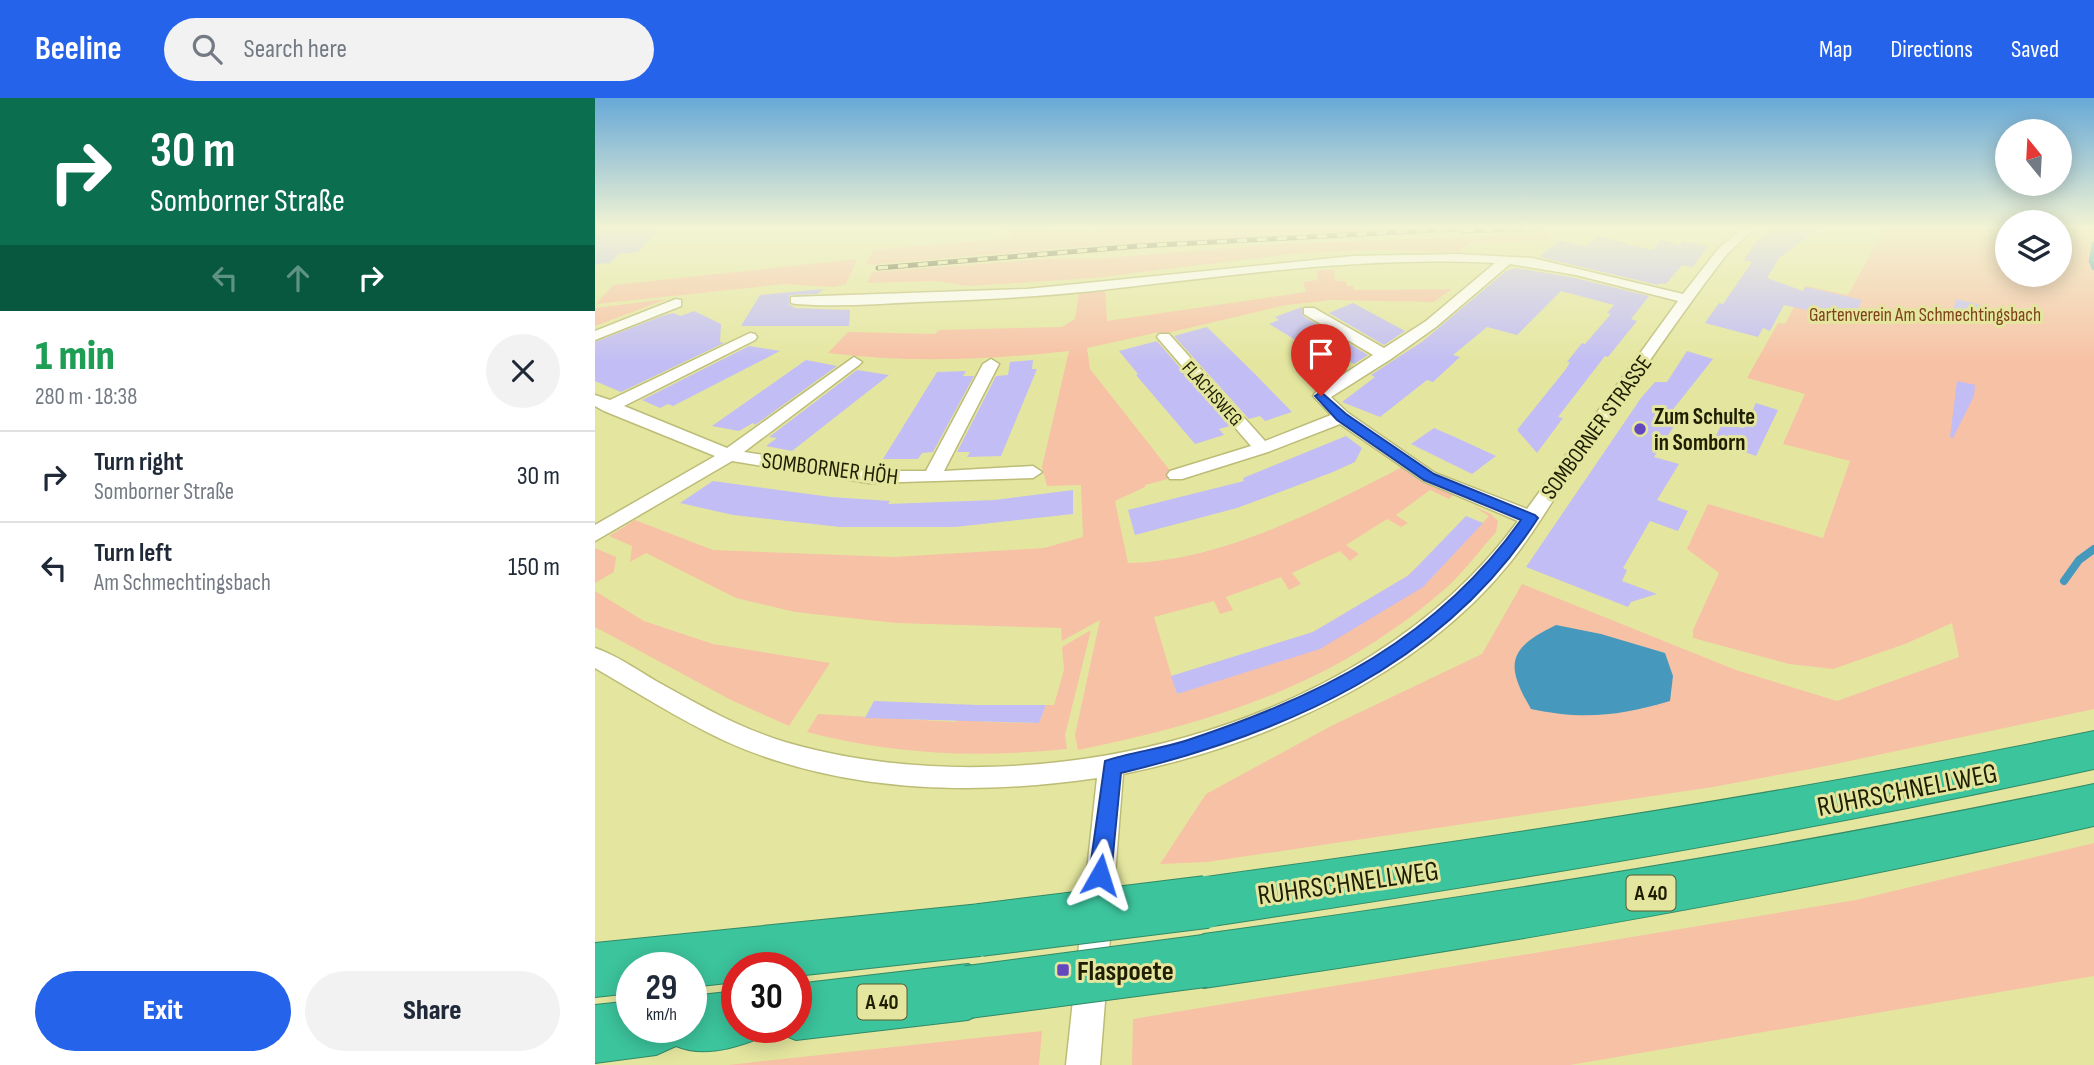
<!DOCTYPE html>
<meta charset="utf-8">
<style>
:root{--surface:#fff;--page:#f2f2f3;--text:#1f2937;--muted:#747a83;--line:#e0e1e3;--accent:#2563eb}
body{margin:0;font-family:"Sofia Sans Condensed",sans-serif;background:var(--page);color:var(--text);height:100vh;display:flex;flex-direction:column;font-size:26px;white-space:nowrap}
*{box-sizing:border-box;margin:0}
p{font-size:23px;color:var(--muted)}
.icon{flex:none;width:38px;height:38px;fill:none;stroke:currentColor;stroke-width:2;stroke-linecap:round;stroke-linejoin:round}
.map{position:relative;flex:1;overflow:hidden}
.details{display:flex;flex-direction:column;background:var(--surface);width:595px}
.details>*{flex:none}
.top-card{background:#0b6e4f;color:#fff;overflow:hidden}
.needle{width:46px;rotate:342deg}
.controls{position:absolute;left:1400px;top:21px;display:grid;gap:14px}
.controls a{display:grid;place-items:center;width:77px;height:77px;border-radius:50%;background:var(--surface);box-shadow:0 4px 18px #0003;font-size:35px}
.speed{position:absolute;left:21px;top:854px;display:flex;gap:14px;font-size:35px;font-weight:700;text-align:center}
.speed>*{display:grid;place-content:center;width:91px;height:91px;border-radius:50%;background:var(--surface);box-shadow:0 4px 18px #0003;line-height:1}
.speed small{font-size:18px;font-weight:400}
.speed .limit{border:10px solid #d22;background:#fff;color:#111}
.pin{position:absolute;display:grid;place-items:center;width:60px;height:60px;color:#fff;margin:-72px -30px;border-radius:50% 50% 50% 0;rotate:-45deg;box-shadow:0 0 7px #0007}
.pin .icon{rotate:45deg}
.me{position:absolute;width:77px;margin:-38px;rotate:6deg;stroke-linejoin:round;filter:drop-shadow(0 0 5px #0008)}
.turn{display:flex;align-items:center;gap:24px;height:147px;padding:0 35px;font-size:32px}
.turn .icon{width:91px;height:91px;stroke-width:2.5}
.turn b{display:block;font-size:49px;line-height:60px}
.lanes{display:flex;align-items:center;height:66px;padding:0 35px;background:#0003;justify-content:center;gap:35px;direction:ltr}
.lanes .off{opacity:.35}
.round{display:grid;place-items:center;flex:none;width:74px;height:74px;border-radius:37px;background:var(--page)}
.headline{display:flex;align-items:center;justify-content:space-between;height:119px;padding:0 35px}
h1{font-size:42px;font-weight:800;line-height:52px;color:#1e9e55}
.button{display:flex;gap:14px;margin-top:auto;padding:14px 35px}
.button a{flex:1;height:80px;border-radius:42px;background:var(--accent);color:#fff;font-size:28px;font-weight:800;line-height:80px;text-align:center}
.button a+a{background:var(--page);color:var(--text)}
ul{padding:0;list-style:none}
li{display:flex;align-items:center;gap:21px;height:91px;padding:0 35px;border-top:2px solid var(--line)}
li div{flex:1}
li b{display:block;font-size:26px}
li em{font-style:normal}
header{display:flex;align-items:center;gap:42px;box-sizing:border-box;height:98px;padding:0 35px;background:var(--accent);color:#fff}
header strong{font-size:33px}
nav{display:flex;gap:38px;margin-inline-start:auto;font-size:24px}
.search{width:490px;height:63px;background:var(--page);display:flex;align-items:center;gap:18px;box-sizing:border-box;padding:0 24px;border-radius:38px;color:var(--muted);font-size:26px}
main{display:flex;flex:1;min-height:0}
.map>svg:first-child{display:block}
.green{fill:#f7c1a5}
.water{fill:#4699bd}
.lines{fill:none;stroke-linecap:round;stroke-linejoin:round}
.stream-far1{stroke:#4699bd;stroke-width:4.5}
.stream{stroke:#4699bd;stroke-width:8}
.building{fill:#c2bdf4}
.street-casing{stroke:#bcbc77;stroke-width:3}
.highway-casing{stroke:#328a66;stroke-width:2}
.street{fill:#fff;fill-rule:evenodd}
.highway{fill:#3cc49c;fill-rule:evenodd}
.rail-casing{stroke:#494924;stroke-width:5}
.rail{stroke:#e4e69f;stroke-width:3.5;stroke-dasharray:10;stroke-linecap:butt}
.highway-bridge-casing{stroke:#328a66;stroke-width:54;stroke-linecap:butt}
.highway-bridge{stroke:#3cc49c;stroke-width:52}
.route{fill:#2563eb;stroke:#184099;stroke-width:2}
.poi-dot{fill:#6347bf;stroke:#e4e69f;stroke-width:2.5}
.labels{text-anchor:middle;stroke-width:6;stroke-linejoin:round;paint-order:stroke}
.far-park-label{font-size:19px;fill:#7f401a;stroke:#e4e69f}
.far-street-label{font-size:19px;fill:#1e1e02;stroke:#e4e69f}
.shield{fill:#e4e69f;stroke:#595a31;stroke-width:2}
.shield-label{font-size:21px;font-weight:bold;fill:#1e1e02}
.poi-label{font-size:23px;font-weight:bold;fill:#1e1e02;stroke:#e4e69f;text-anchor:start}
.street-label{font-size:23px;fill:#1e1e02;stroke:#e4e69f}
.near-street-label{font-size:28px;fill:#1e1e02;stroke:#e4e69f}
.near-poi-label{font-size:28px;font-weight:bold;fill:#1e1e02;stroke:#e4e69f;text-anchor:start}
</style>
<header>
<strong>Beeline</strong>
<div class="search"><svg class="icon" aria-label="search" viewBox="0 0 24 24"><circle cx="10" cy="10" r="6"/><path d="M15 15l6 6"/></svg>Search here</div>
<nav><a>Map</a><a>Directions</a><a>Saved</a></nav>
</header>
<main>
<section class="details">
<div class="top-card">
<div class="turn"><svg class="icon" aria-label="right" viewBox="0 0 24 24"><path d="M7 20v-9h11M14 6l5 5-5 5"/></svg><div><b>30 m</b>Somborner Straße</div></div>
<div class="lanes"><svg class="icon off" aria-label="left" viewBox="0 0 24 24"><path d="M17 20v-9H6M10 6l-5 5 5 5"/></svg><svg class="icon off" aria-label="ahead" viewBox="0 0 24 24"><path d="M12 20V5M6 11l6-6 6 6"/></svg><svg class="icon" aria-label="right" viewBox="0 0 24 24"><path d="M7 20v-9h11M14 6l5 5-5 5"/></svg></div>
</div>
<div class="headline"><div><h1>1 min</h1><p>280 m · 18:38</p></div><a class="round"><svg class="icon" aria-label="close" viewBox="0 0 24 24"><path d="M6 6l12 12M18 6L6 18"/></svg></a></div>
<ul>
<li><svg class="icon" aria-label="right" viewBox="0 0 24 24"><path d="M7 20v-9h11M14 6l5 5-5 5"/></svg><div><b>Turn right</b><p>Somborner Straße</p></div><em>30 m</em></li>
<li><svg class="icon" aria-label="left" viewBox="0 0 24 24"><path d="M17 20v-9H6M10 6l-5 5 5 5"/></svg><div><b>Turn left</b><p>Am Schmechtingsbach</p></div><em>150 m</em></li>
</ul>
<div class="button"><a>Exit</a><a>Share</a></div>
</section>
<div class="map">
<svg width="1499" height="967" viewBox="0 0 1499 967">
<rect width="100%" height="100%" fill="#e4e69f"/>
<path class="green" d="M387,130L503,134L505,130H835L519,146L271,167L278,152L416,140L417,132Z
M1290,130H1412V177H1465V130H1499V611L1231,668L1118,689L612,764L565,766L611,696L736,628L887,556L927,486L1141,572L1242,603L1364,559L1357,525L1310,546L1238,571L1194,566L1098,540V532L1124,475L1092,451L1113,406L1228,440L1255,363L1188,346L1210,296L1152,280L1183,225L1190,226L1210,188L1253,197Z
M960,135L951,143L874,145L863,154L784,152L704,155L498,180L373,188L340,183L272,185L277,174L452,161L508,160L688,146Z
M262,161L251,186L240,189L189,186L1,206L18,187Z
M722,172H739L740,183H751L752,188H758L759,192L857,191L839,204L736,202L691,207L568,236L564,234L492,250L495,271L580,379L550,387V389L520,403L533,465C627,463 726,411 807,369L858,397L854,401L835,392L801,417L813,425L806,429L792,421L751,447L764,456L755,463L745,453L697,475L706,486L694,492L686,479L631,499L638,512L625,516L619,503L559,519L582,596L724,531L811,479L821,470L838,478L894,418L878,408L896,416L903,423L901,434C885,452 869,474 851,490C741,586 624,623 483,652L480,637L505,522L467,543L466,530L301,525L200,514L141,500L51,455L35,464L37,448L14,438L40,422L118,452L299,459L449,450L488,439L486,387L452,388L447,369L474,253C393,262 314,265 233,255L253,234L340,236L344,232L467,229L480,221L484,194L510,191L512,223L711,194L708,184L723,182Z
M72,201L0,228V210Z
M0,450L21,459L19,474L0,485Z
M0,493L49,523L118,546L235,565L194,628L138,603L0,529Z
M496,532L470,637L472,651C384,660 298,657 212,634L223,616L361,624L369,607H394L388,624L444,625L451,607H459L469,572L467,549Z
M1499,745V878L975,967H537L538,921L1261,802Z
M447,933L444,967H133Z"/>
<path class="water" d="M961,527L1006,536L1070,555L1078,578L1075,603C1025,618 987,622 936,611C909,565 914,550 961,527Z"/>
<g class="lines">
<path class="stream-far1" d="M1499,146L1496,163L1499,170"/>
<path class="stream" d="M1469,483L1484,462L1499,451"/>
</g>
<path class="building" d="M18,130H66L43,154L23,156L15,165L0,166V133Z
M1180,130H1224L1184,160L1172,180L1208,193L1211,189L1267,202L1258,222L1189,207L1175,233L1168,230L1163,239L1110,225L1124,205L1128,206L1157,164L1149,162L1160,145Z
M1002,138L1057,152L1066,142L1085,147L1088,143L1113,148L1098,169L1087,167L1071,186L1065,185L1063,187L944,159L965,142L991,149Z
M921,170L980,180L1054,198L1036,221L1042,223L1013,259L1010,258L963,319L968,320L942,355L922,332L971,271L975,264H972L987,245L990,246L1016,216L1012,215L1019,207L966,193L922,237L892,229L858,257L865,259L838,284L832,282L785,319L747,304L780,279L776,277L828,243L911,173Z
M229,191L222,196L194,197V207L200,209L197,210L255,212L254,228H146L165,197Z
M1361,201L1386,207L1382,224L1357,218Z
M758,205L810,233L789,247L734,215Z
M707,209L708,218L773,257L759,266L748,260L737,264L674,226L684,222L680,219Z
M99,213L126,226L125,244L129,245L26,294L0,283V244L67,218L78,215L86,218Z
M612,229L659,275L697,314L670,323L665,318L654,321L579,238Z
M562,243L635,328L624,331L629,337L600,346L541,277L543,276L524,253Z
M154,248L185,253L78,308L73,306L65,310L47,302Z
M1092,253L1118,261L1072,319L1083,322L1059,359L1084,366L1062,402L1093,413L1083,433L1055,423L1028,470L1032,472L1027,483L1062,496L1036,504L1033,509L931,469L1046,300L1060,284H1072Z
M211,262L242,268L160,327L158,325L144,333L117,328Z
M438,262L437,271H442L406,358L372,359L375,354H362L401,278L413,277L415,264Z
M262,272L294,277L197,353L171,348L182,340L174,339Z
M371,273L368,278H379L338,354L327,355L323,361H288L342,274Z
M1362,283L1380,287L1379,298L1358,340L1355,339Z
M1161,305L1183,312L1161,358L1118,343L1127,326L1149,330Z
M839,330L862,340L901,358L877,376L816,346Z
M751,338L767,350L760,364L738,374L642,410L540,437L533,412L649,383L648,380Z
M118,383L236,399L295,403L293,406L400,402L478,392V416L360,429H245L138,417L85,405Z
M871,418L888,425L828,489L725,551L582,596L576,578L718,534L814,477Z
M279,603L383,607H451L444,625L270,620Z"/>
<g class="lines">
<g class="street-casing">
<path id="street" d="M1147,130H1160L1132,156L1110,185C1062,250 1017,318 970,385C951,412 934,442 913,467C822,579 666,648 528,676L505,967H471L502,680C378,698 246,695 130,643C85,622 43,595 0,570V550C21,557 41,571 61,583C102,606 144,630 190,644C434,715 770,634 923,423L828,383L745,326L673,354L587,381H575L572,377L575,373L656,348L562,239L564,236H574L670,343L736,317L718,298L720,295L778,257L709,216V210H719L789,250L831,223L900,165C765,158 632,178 498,193C440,199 381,202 323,204C282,206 242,209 201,206L196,205V199L432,191L758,158L863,156L937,160L1088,196L1123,151ZM915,166L981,177L1083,203L932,411L840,375L753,315L736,299L796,261L841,229Z
M81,201L86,202V208L0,242V233Z
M155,235L160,236L162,239L160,242L29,308L132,350L259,259L267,264L264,267L149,354L274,373H331L388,266L396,261L404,266L349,373L438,368L447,374L438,380L274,385L137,363L0,443V427L120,358L9,313L0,308V297L15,302Z"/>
</g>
<g class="highway-casing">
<path id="highway" d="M1499,633V671C1205,736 909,784 611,829L593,822L585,804L593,786L611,779C908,738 1205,694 1499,633Z
M1499,686V728C1205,795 908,847 609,890L590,882L582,863L590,844L609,836C907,795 1204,748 1499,686Z
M385,806L404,813L411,832L404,851L385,858L201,878V870H142V884L96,889V870H37V895L0,899V845Z
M373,866L392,875L401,894L392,913L373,922L201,942L181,934L179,929H201V886Z
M142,893V929H167L162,941C137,951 107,959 81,948L61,957L0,965V907L37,903V929H96V898Z"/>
</g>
<use href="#street" class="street"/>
<use href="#highway" class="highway"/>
<g class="rail-casing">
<path id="rail" d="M869,133L942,130
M283,170L544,148L877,130"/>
</g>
<use href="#rail" class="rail"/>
<g class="highway-bridge-casing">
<path id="highway-bridge" d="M385,832L611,804
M373,894L609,863"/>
</g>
<use href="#highway-bridge" class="highway-bridge"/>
</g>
<linearGradient id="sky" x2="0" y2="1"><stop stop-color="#67a9d7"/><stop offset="0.49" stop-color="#f3f4d4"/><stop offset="1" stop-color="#f3f4d4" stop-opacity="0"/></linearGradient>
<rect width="1499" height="265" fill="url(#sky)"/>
<path class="route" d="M726,294L751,316L839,376L940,417L943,420C848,567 689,636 526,675L516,777L513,784L505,787L497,784L494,777L510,663C536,654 566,651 593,642C727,598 842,540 926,422L829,382L742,322L720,298Z"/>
<g class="poi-dot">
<circle cx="1045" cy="331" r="7"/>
<rect x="461" y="865" width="14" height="14" rx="3.5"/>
</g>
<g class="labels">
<g class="far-park-label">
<text x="1330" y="223">Gartenverein Am Schmechtingsbach</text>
</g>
<g class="far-street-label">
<text transform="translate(618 295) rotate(48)" y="7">FLACHSWEG</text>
</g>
<g class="shield">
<rect x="1031.5" y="777.5" width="49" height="35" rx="5"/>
<rect x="262.5" y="886.5" width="49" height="35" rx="5"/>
</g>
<g class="shield-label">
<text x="1056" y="802">A 40</text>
<text x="287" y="911">A 40</text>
</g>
<g class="poi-label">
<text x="1059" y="326">Zum Schulte<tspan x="1059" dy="26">in Somborn</tspan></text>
</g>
<g class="street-label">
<text transform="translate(1001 329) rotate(-54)" y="8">SOMBORNER STRASSE</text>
<text transform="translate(235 370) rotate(7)" y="8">SOMBORNER HÖH</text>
</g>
<g class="near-street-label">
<text transform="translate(1312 691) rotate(-11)" y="10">RUHRSCHNELLWEG</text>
<text transform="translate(753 784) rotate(-8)" y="10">RUHRSCHNELLWEG</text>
</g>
<g class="near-poi-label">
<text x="482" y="882">Flaspoete</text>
</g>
</g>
</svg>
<div class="controls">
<a><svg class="needle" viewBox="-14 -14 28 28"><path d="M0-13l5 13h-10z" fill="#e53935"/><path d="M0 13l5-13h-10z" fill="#747a83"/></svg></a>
<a><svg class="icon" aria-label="layers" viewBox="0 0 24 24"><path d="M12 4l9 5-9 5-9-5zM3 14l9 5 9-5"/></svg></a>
</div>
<div class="speed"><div>29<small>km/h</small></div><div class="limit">30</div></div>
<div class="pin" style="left:726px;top:298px;background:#d93025"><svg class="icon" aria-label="arrive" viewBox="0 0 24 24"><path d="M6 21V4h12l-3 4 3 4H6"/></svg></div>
<svg class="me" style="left:505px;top:777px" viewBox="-20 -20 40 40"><path d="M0-17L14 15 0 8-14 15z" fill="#2563eb" stroke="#fff" stroke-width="4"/></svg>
</div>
</main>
